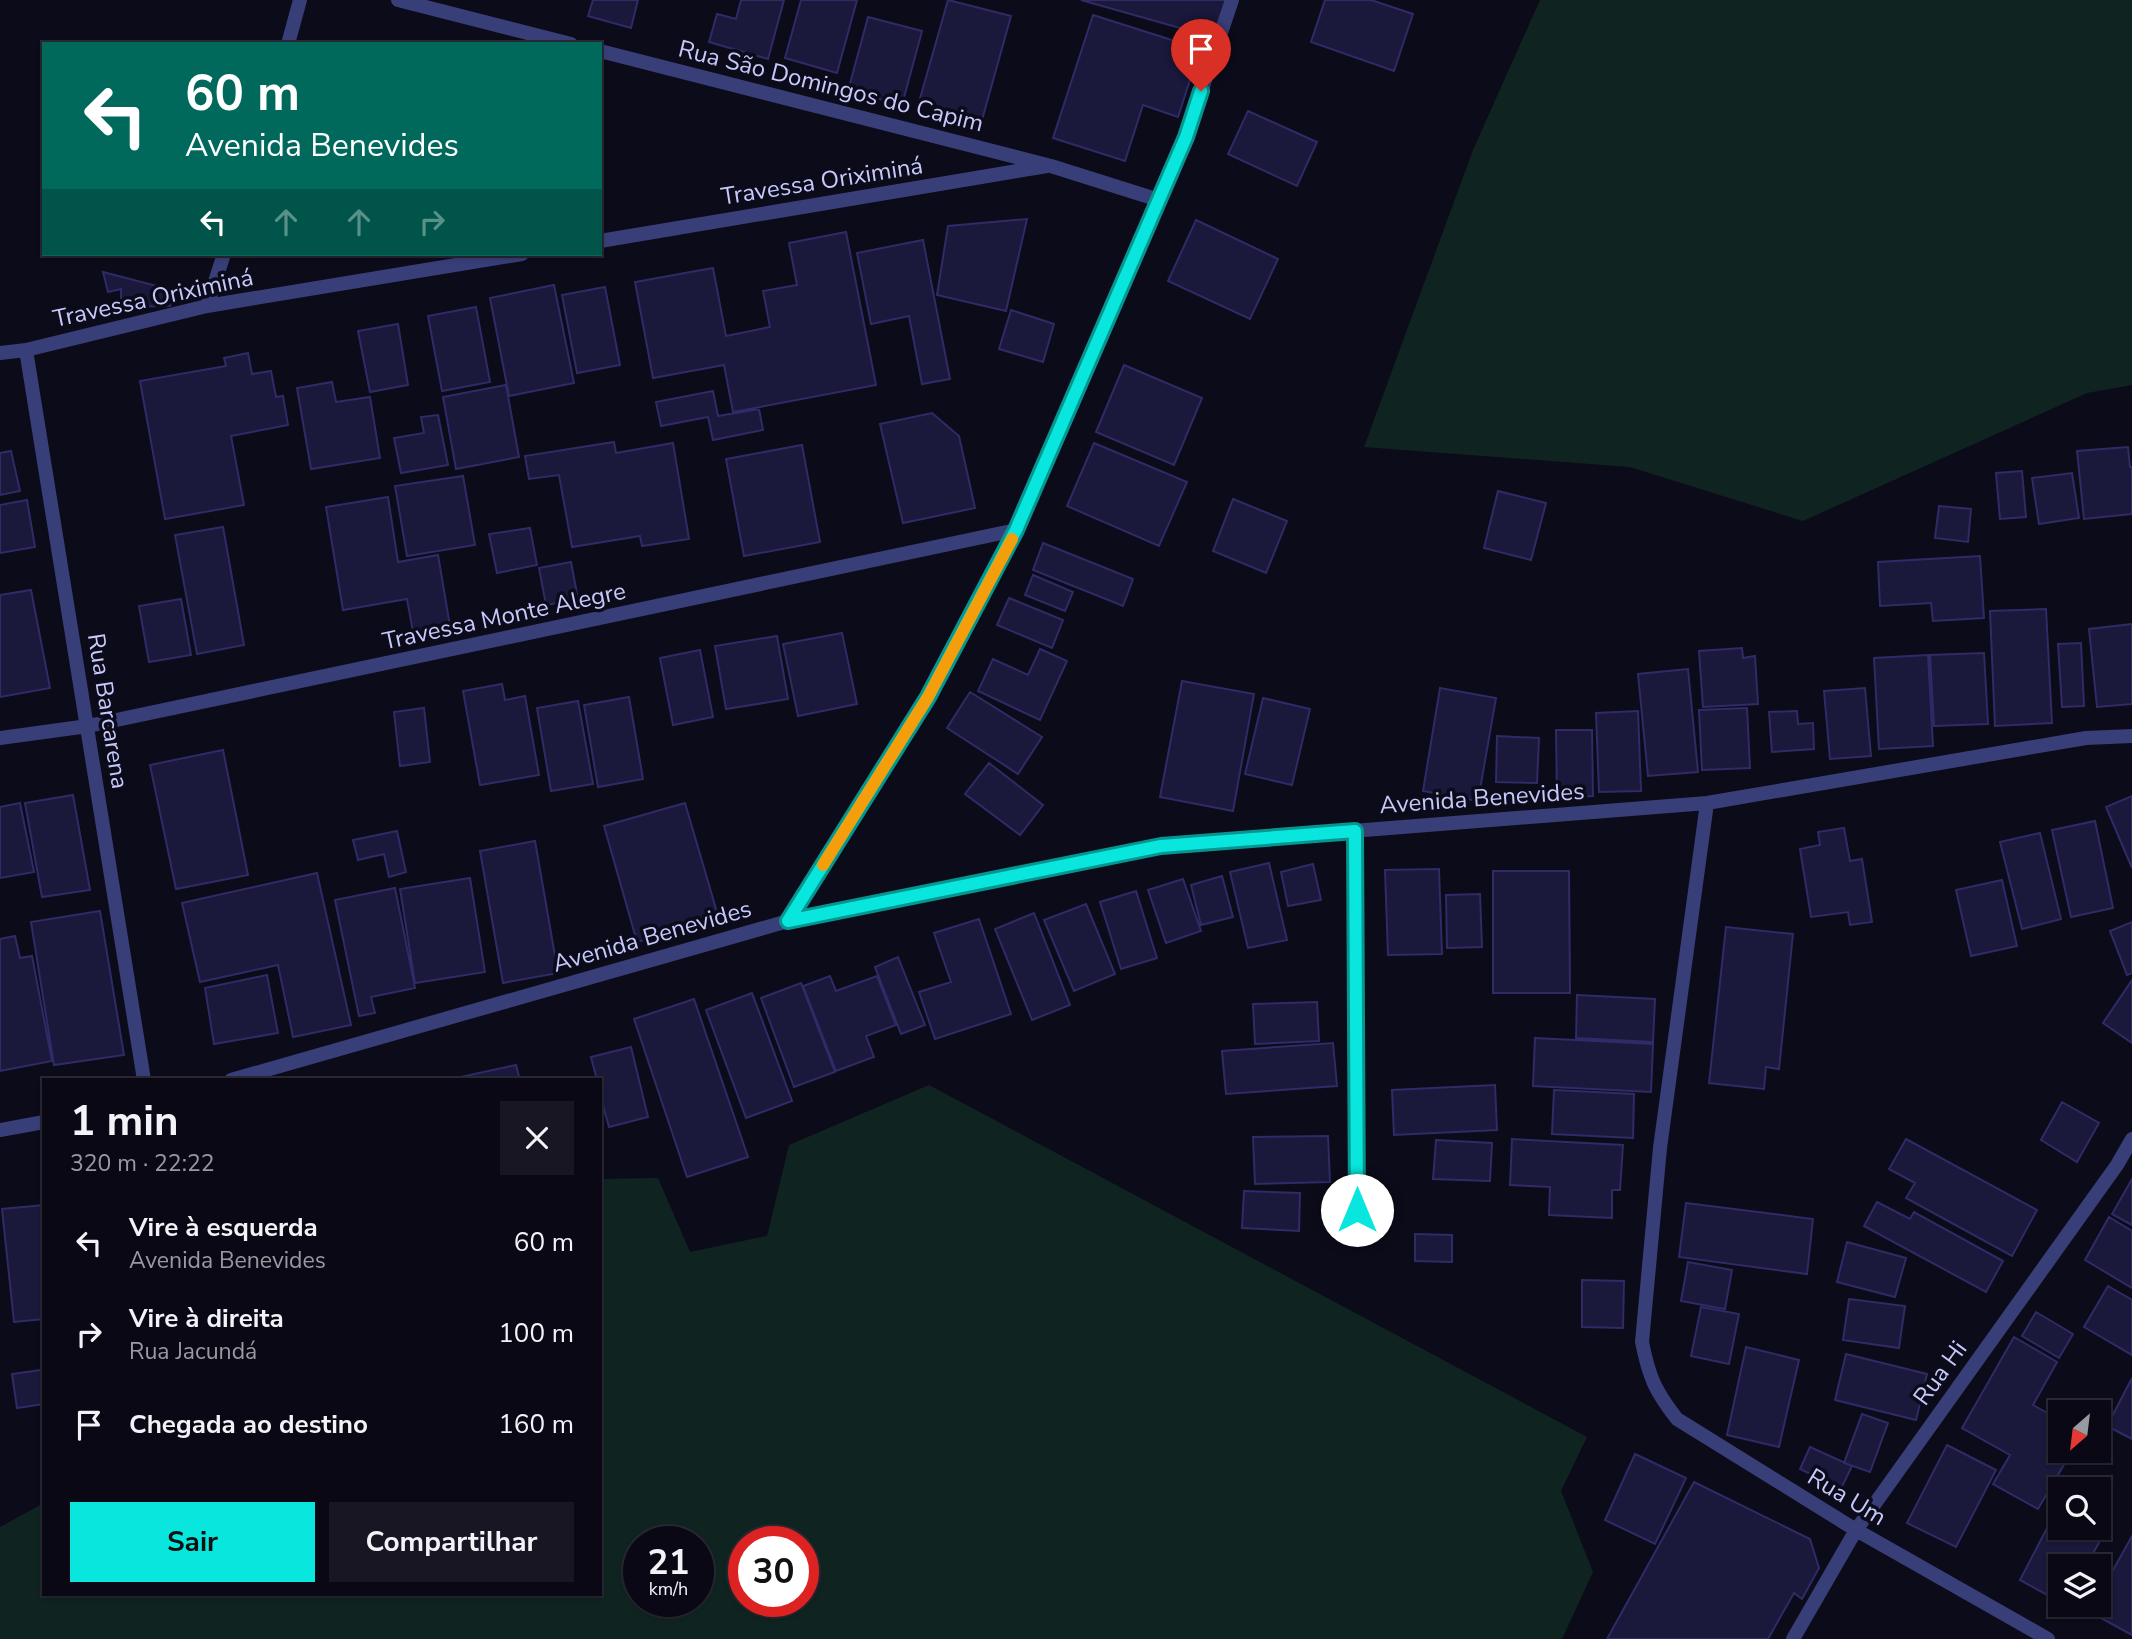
<!DOCTYPE html>
<html lang="pt">
<meta charset="utf-8">
<style>
:root{--surface:#090814;--page:#171622;--text:#f1f3f6;--muted:#999aa0;--line:#292934;--accent:#09e6dd}
body{margin:0;font-family:"Nunito Sans",sans-serif;background:var(--page);color:var(--text);height:100vh;display:flex;flex-direction:column;font-size:26px;white-space:nowrap}
*{box-sizing:border-box;margin:0}
p{font-size:23px;color:var(--muted)}
.icon{flex:none;width:38px;height:38px;fill:none;stroke:currentColor;stroke-width:2;stroke-linecap:round;stroke-linejoin:round}
.map{position:relative;flex:1;overflow:hidden}
.side{position:absolute;left:42px;top:1078px;width:560px;height:518px;display:flex;flex-direction:column;background:var(--surface);border-radius:0px;box-shadow:0 2px 5px #0004,0 0 0 2px var(--line)}
.side>*{flex:none}
.top-card{position:absolute;left:42px;top:42px;width:560px;height:214px;border-radius:0px;box-shadow:0 2px 5px #0004,0 0 0 2px var(--line);background:#00695c;color:#fff;overflow:hidden}
.needle{width:46px;rotate:208deg}
.buttons{position:absolute;left:2048px;top:1400px;display:grid;gap:14px}
.buttons a{display:grid;place-items:center;width:63px;height:63px;border-radius:0px;background:var(--surface);box-shadow:0 2px 5px #0004,0 0 0 2px var(--line);font-size:35px}
.speed{position:absolute;left:623px;top:1526px;display:flex;gap:14px;font-size:35px;font-weight:700;text-align:center}
.speed>*{display:grid;place-content:center;width:91px;height:91px;border-radius:50%;background:var(--surface);box-shadow:0 2px 5px #0004,0 0 0 2px var(--line);line-height:1}
.speed small{font-size:18px;font-weight:400}
.speed .limit{border:10px solid #d22;background:#fff;color:#111}
.pin{position:absolute;display:grid;place-items:center;width:60px;height:60px;color:#fff;margin:-72px -30px;border-radius:50% 50% 50% 0;rotate:-45deg;box-shadow:0 0 7px #0007}
.pin .icon{rotate:45deg}
.me{position:absolute;width:77px;margin:-38px;rotate:0deg;stroke-linejoin:round;filter:drop-shadow(0 0 5px #0008)}
.turn{display:flex;align-items:center;gap:24px;height:147px;padding:0 28px;font-size:32px}
.turn .icon{width:91px;height:91px;stroke-width:2.5}
.turn b{display:block;font-size:49px;line-height:60px}
.lanes{display:flex;align-items:center;height:66px;padding:0 28px;background:#0003;justify-content:center;gap:35px;direction:ltr}
.lanes .off{opacity:.35}
.round{display:grid;place-items:center;flex:none;width:74px;height:74px;border-radius:0px;background:var(--page)}
.summary{display:flex;align-items:center;justify-content:space-between;height:119px;padding:0 28px}
h1{font-size:42px;font-weight:700;line-height:52px}
.button{display:flex;gap:14px;margin-top:auto;padding:14px 28px}
.button a{flex:1;height:80px;border-radius:0px;background:var(--accent);color:#111;font-size:28px;font-weight:700;line-height:80px;text-align:center}
.button a+a{background:var(--page);color:var(--text)}
ul{padding:0;list-style:none}
li{display:flex;align-items:center;gap:21px;height:91px;padding:0 28px}
li div{flex:1}
li b{display:block;font-size:26px}
li em{font-style:normal}
.map>svg:first-child{display:block}
.green{fill:#0f2420;fill-rule:evenodd}
.building{fill:#1a183b;stroke:#2e2b66;stroke-width:2}
.lines{fill:none;stroke-linecap:round;stroke-linejoin:round}
.minor{stroke:#383f78;stroke-width:14}
.route-casing{stroke:#069690;stroke-width:18}
.route{stroke:#09e6dd;stroke-width:12}
.slow{stroke:#f59e0b;stroke-width:12}
.labels{text-anchor:middle;stroke-width:7;stroke-linejoin:round;paint-order:stroke}
.street-label{font-size:24px;fill:#c7c9fd;stroke:#0c0b1a}
</style>
<div class="map">
<svg width="2132" height="1639" viewBox="0 0 2132 1639">
<rect width="100%" height="100%" fill="#0c0b1a"/>
<path class="green" d="M1540,0H2132V385L2087,393L1803,521L1630,467L1364,447L1473,150Z
M929,1085L1587,1437L1561,1491L1593,1572L1562,1639H0V1527L44,1503V1594H600V1179L658,1178L690,1252L767,1236L789,1145ZM639,1542H698V1601H639ZM744,1542H803V1601H744Z"/>
<path class="building" d="M593,0H638L631,28L588,16Z
M741,0H784L768,59L709,42L717,14L736,19Z
M801,0H857L837,73L785,58Z
M948,0L1011,16L982,120L919,102Z
M1081,0H1230L1219,39Z
M1325,0H1371L1413,14L1394,71L1311,42Z
M1093,15L1200,49L1178,117L1143,105L1125,161L1053,138Z
M868,17L922,31L902,105L848,91Z
M1248,111L1317,142L1297,186L1228,154Z
M1027,219L1006,311L937,295L948,226Z
M1196,220L1278,259L1250,319L1168,281Z
M846,232L876,385L733,412L724,365L653,378L635,282L713,268L726,336L770,327L763,291L797,285L789,243Z
M923,240L950,379L922,384L909,316L871,324L857,253Z
M103,272L180,292L170,306L121,307V289L108,292Z
M554,285L574,383L509,396L490,298Z
M605,287L620,365L577,373L562,295Z
M476,307L490,382L442,391L428,316Z
M1011,310L1054,324L1043,362L999,349Z
M398,324L408,385L370,392L358,331Z
M248,353L252,374L271,371L276,397L283,396L288,425L231,436L244,505L165,519L140,381L226,366L224,358Z
M1124,365L1202,398L1174,465L1096,432Z
M332,382L336,402L370,397L380,458L311,469L297,388Z
M506,385L519,457L456,469L443,397Z
M713,391L718,416L759,409L763,430L713,440L708,417L661,426L656,402Z
M932,413L959,436L975,508L903,523L880,424Z
M438,415L448,465L401,473L394,438L424,433L421,417Z
M614,442L616,453L673,443L689,539L642,546L640,536L572,547L559,475L529,479L525,456Z
M1094,443L1187,482L1159,546L1067,506Z
M802,445L820,542L744,556L726,459Z
M2128,447L2130,467H2132V514L2084,519L2077,451Z
M11,451L20,491L0,495V453Z
M2022,471L2026,517L2000,519L1996,473Z
M2072,473L2079,518L2039,524L2032,478Z
M463,476L475,545L407,556L395,486Z
M1498,491L1546,503L1531,560L1484,548Z
M388,497L398,562L438,555L450,626L413,632L407,599L343,610L326,507Z
M1233,499L1287,521L1266,573L1213,551Z
M27,500L35,547L0,553V505Z
M1939,506L1971,509L1968,542L1935,538Z
M223,527L244,645L197,654L175,535Z
M530,528L537,565L497,573L489,534Z
M1043,543L1133,579L1123,606L1033,570Z
M1980,556L1984,618L1933,621L1931,603L1880,606L1878,562Z
M571,562L578,599L546,605L539,568Z
M1033,575L1073,592L1065,611L1025,595Z
M31,590L50,688L0,697V595Z
M1009,598L1063,620L1052,648L997,625Z
M181,599L191,655L149,662L139,606Z
M2046,609L2052,723L1995,726L1990,611Z
M2132,624V704L2097,707L2089,629Z
M842,633L857,704L798,716L783,644Z
M777,636L788,699L726,709L715,646Z
M2081,643L2084,706L2062,707L2058,644Z
M1742,648L1743,658L1755,656L1758,704L1703,707L1699,651Z
M1040,649L1067,661L1040,720L978,691L993,659L1028,675Z
M700,650L713,717L673,725L660,658Z
M1984,653L1988,724L1934,726L1930,655Z
M1928,655L1933,746L1879,749L1874,658Z
M1688,669L1698,772L1648,776L1638,674Z
M1182,681L1254,694L1233,811L1160,797Z
M502,684L505,700L525,696L539,775L480,785L463,691Z
M1440,688L1496,698L1478,801L1423,791Z
M1865,688L1871,756L1830,759L1824,691Z
M970,692L1042,737L1018,774L947,728Z
M629,697L643,779L598,787L584,705Z
M1263,698L1310,709L1292,785L1245,774Z
M578,701L593,784L551,791L537,708Z
M424,708L430,762L400,766L394,712Z
M1747,708L1750,768L1702,770L1699,710Z
M1638,711L1641,791L1599,792L1596,713Z
M1797,711L1798,724L1813,723L1814,749L1772,752L1769,712Z
M1556,730H1592L1593,796L1557,797Z
M1497,736L1539,738L1537,783L1496,782Z
M223,750L248,875L176,889L150,765Z
M989,763L1043,805L1020,835L965,794Z
M73,795L90,890L42,897L25,803Z
M2132,796V868L2106,807Z
M20,803L34,872L0,878V807Z
M685,803L719,919L637,942L604,826Z
M2095,821L2113,908L2071,917L2052,830Z
M1844,828L1850,861L1862,859L1872,922L1850,925L1848,912L1811,917L1800,849L1820,845L1818,832Z
M397,831L406,872L389,877L384,854L358,860L353,840Z
M2040,833L2061,919L2022,929L2000,842Z
M535,841L558,973L503,983L480,851Z
M1269,863L1287,940L1248,948L1230,872Z
M1313,864L1321,900L1288,906L1281,872Z
M1439,869L1442,954L1388,955L1385,870Z
M1493,871H1569L1570,993H1493Z
M317,873L351,1025L293,1037L278,965L200,982L182,903Z
M1222,876L1233,917L1201,925L1191,885Z
M470,878L485,972L415,983L400,889Z
M1183,879L1201,931L1166,943L1148,890Z
M2002,880L2017,946L1971,956L1956,890Z
M395,888L415,988L371,997L375,1013L359,1016L335,900Z
M1136,891L1157,958L1121,969L1100,902Z
M1480,894L1482,947L1447,948L1446,895Z
M1086,904L1115,974L1074,991L1044,920Z
M100,911L124,1055L54,1065L31,922Z
M1034,913L1070,1005L1032,1020L995,929Z
M979,919L1011,1014L935,1039L919,992L951,982L934,933Z
M2132,922V973L2127,975L2110,931Z
M1726,927L1793,934L1779,1069L1766,1067L1764,1089L1709,1083Z
M15,936L20,958L32,956L52,1061L0,1071V939Z
M898,957L925,1025L901,1034L875,967Z
M267,975L278,1033L214,1044L205,988Z
M830,976L836,991L877,976L896,1025L866,1036L874,1057L836,1071L803,986Z
M2132,980V1043L2103,1023Z
M801,983L835,1072L794,1087L761,998Z
M752,993L792,1101L746,1118L706,1010Z
M1577,995L1655,999L1653,1042L1576,1038Z
M694,999L748,1157L687,1177L634,1019Z
M1317,1002L1319,1041L1255,1044L1253,1004Z
M1535,1038L1653,1044L1651,1092L1533,1086Z
M1333,1043L1337,1086L1226,1094L1222,1051Z
M631,1047L648,1117L609,1127L600,1094V1080H597L591,1057Z
M516,1065L520,1080H447Z
M1495,1085L1497,1130L1394,1135L1392,1090Z
M1554,1090L1634,1094L1633,1138L1552,1134Z
M2062,1102L2099,1123L2077,1162L2041,1140Z
M1328,1136L1330,1182L1255,1184L1253,1137Z
M1512,1139L1623,1145L1620,1190H1612V1218L1549,1215L1550,1187L1510,1185Z
M1906,1139L2037,1210L2012,1256L1906,1198L1915,1183L1889,1169Z
M1436,1140L1492,1143L1490,1181L1433,1179Z
M2132,1179V1225L2112,1214Z
M1244,1191L1300,1193L1299,1231L1242,1228Z
M1877,1202L1910,1219L1914,1212L2003,1261L1986,1292L1864,1226Z
M1686,1203L1813,1219L1807,1274L1679,1257Z
M44,1205V1319L14,1322L2,1209Z
M2109,1217L2132,1231V1288L2085,1260Z
M1415,1234L1452,1235V1262L1415,1261Z
M1847,1242L1906,1258L1895,1297L1837,1282Z
M1688,1262L1732,1270L1725,1309L1681,1301Z
M1582,1280L1624,1281L1623,1328L1582,1327Z
M2108,1286L2132,1300V1355L2084,1327Z
M1849,1299L1905,1306L1899,1348L1843,1340Z
M1701,1307L1739,1314L1729,1364L1691,1356Z
M2036,1312L2073,1334L2059,1358L2022,1336Z
M2014,1337L2057,1362L2033,1405L2060,1420V1451H2072L2038,1509L1993,1484L2010,1455L1962,1428Z
M1746,1347L1799,1360L1779,1447L1727,1435Z
M1846,1354L1927,1374L1916,1420L1835,1400Z
M41,1370L44,1404L17,1408L12,1374Z
M2132,1378V1439L2107,1426Z
M1862,1414L1888,1423L1870,1472L1844,1463Z
M1947,1445L1996,1470L1956,1547L1907,1523Z
M1810,1447L1852,1466L1841,1489L1800,1469Z
M1635,1454L1686,1478L1655,1544L1605,1520Z
M1694,1482L1810,1539L1819,1568L1802,1599L1794,1593L1768,1639H1607Z
M2059,1505L2060,1528L2098,1526L2106,1530L2086,1566H2060V1602L2020,1580Z
M2132,1536V1635L2090,1612L2094,1605H2098V1597Z"/>
<g class="lines">
<path class="minor" d="M398,0L571,44
M288,44L300,0
M600,51L1051,166L1159,200
M600,241L1047,166
M207,306L224,254
M26,350L144,1080
M0,353L26,350L207,306L522,254
M0,738L88,726L1016,530
M1707,803L1660,1148L1642,1342C1649,1377 1655,1391 1677,1419L1856,1530L2048,1639
M1355,831L1357,1210
M788,921L927,697L1016,530L1186,137L1232,0
M231,1080L788,921L1161,846L1707,803L2086,738L2132,736
M0,1130L44,1122
M1793,1639L1856,1530L2117,1165L2132,1139"/>
</g>
<g class="lines">
<g class="route-casing">
<path id="route" d="M1201,91L1186,137L1016,530L928,697L788,921L1161,846L1355,831L1357,1210"/>
</g>
<use href="#route" class="route"/>
<path class="slow" d="M823,865L928,697L1012,539"/>
</g>
<g class="labels">
<g class="street-label">
<text transform="translate(831 86) rotate(14)" y="8">Rua São Domingos do Capim</text>
<text transform="translate(822 181) rotate(-9)" y="8">Travessa Oriximiná</text>
<text transform="translate(153 298) rotate(-12)" y="8">Travessa Oriximiná</text>
<text transform="translate(504 616) rotate(-12)" y="8">Travessa Monte Alegre</text>
<text transform="translate(108 711) rotate(81)" y="8">Rua Barcarena</text>
<text transform="translate(1482 798) rotate(-4)" y="8">Avenida Benevides</text>
<text transform="translate(652 936) rotate(-16)" y="8">Avenida Benevides</text>
<text transform="translate(1940 1373) rotate(-54)" y="8">Rua Hi</text>
<text transform="translate(1847 1497) rotate(31)" y="8">Rua Um</text>
</g>
</g>
</svg>
<div class="buttons">
<a><svg class="needle" viewBox="-14 -14 28 28"><path d="M0-13l5 13h-10z" fill="#e53935"/><path d="M0 13l5-13h-10z" fill="#999aa0"/></svg></a>
<a><svg class="icon" aria-label="search" viewBox="0 0 24 24"><circle cx="10" cy="10" r="6"/><path d="M15 15l6 6"/></svg></a>
<a><svg class="icon" aria-label="layers" viewBox="0 0 24 24"><path d="M12 4l9 5-9 5-9-5zM3 14l9 5 9-5"/></svg></a>
</div>
<div class="speed"><div>21<small>km/h</small></div><div class="limit">30</div></div>
<div class="pin" style="left:1201px;top:91px;background:#d93025"><svg class="icon" aria-label="arrive" viewBox="0 0 24 24"><path d="M6 21V4h12l-3 4 3 4H6"/></svg></div>
<svg class="me" style="left:1357px;top:1210px" viewBox="-20 -20 40 40"><circle r="19" fill="#fff"/><path d="M0-13L10 11 0 6-10 11z" fill="#09e6dd"/></svg>
<div class="top-card">
<div class="turn"><svg class="icon" aria-label="left" viewBox="0 0 24 24"><path d="M17 20v-9H6M10 6l-5 5 5 5"/></svg><div><b>60 m</b>Avenida Benevides</div></div>
<div class="lanes"><svg class="icon" aria-label="left" viewBox="0 0 24 24"><path d="M17 20v-9H6M10 6l-5 5 5 5"/></svg><svg class="icon off" aria-label="ahead" viewBox="0 0 24 24"><path d="M12 20V5M6 11l6-6 6 6"/></svg><svg class="icon off" aria-label="ahead" viewBox="0 0 24 24"><path d="M12 20V5M6 11l6-6 6 6"/></svg><svg class="icon off" aria-label="right" viewBox="0 0 24 24"><path d="M7 20v-9h11M14 6l5 5-5 5"/></svg></div>
</div>
<section class="side">
<div class="summary"><div><h1>1 min</h1><p>320 m · 22:22</p></div><a class="round"><svg class="icon" aria-label="close" viewBox="0 0 24 24"><path d="M6 6l12 12M18 6L6 18"/></svg></a></div>
<ul>
<li><svg class="icon" aria-label="left" viewBox="0 0 24 24"><path d="M17 20v-9H6M10 6l-5 5 5 5"/></svg><div><b>Vire à esquerda</b><p>Avenida Benevides</p></div><em>60 m</em></li>
<li><svg class="icon" aria-label="right" viewBox="0 0 24 24"><path d="M7 20v-9h11M14 6l5 5-5 5"/></svg><div><b>Vire à direita</b><p>Rua Jacundá</p></div><em>100 m</em></li>
<li><svg class="icon" aria-label="arrive" viewBox="0 0 24 24"><path d="M6 21V4h12l-3 4 3 4H6"/></svg><div><b>Chegada ao destino</b></div><em>160 m</em></li>
</ul>
<div class="button"><a>Sair</a><a>Compartilhar</a></div>
</section>
</div>
